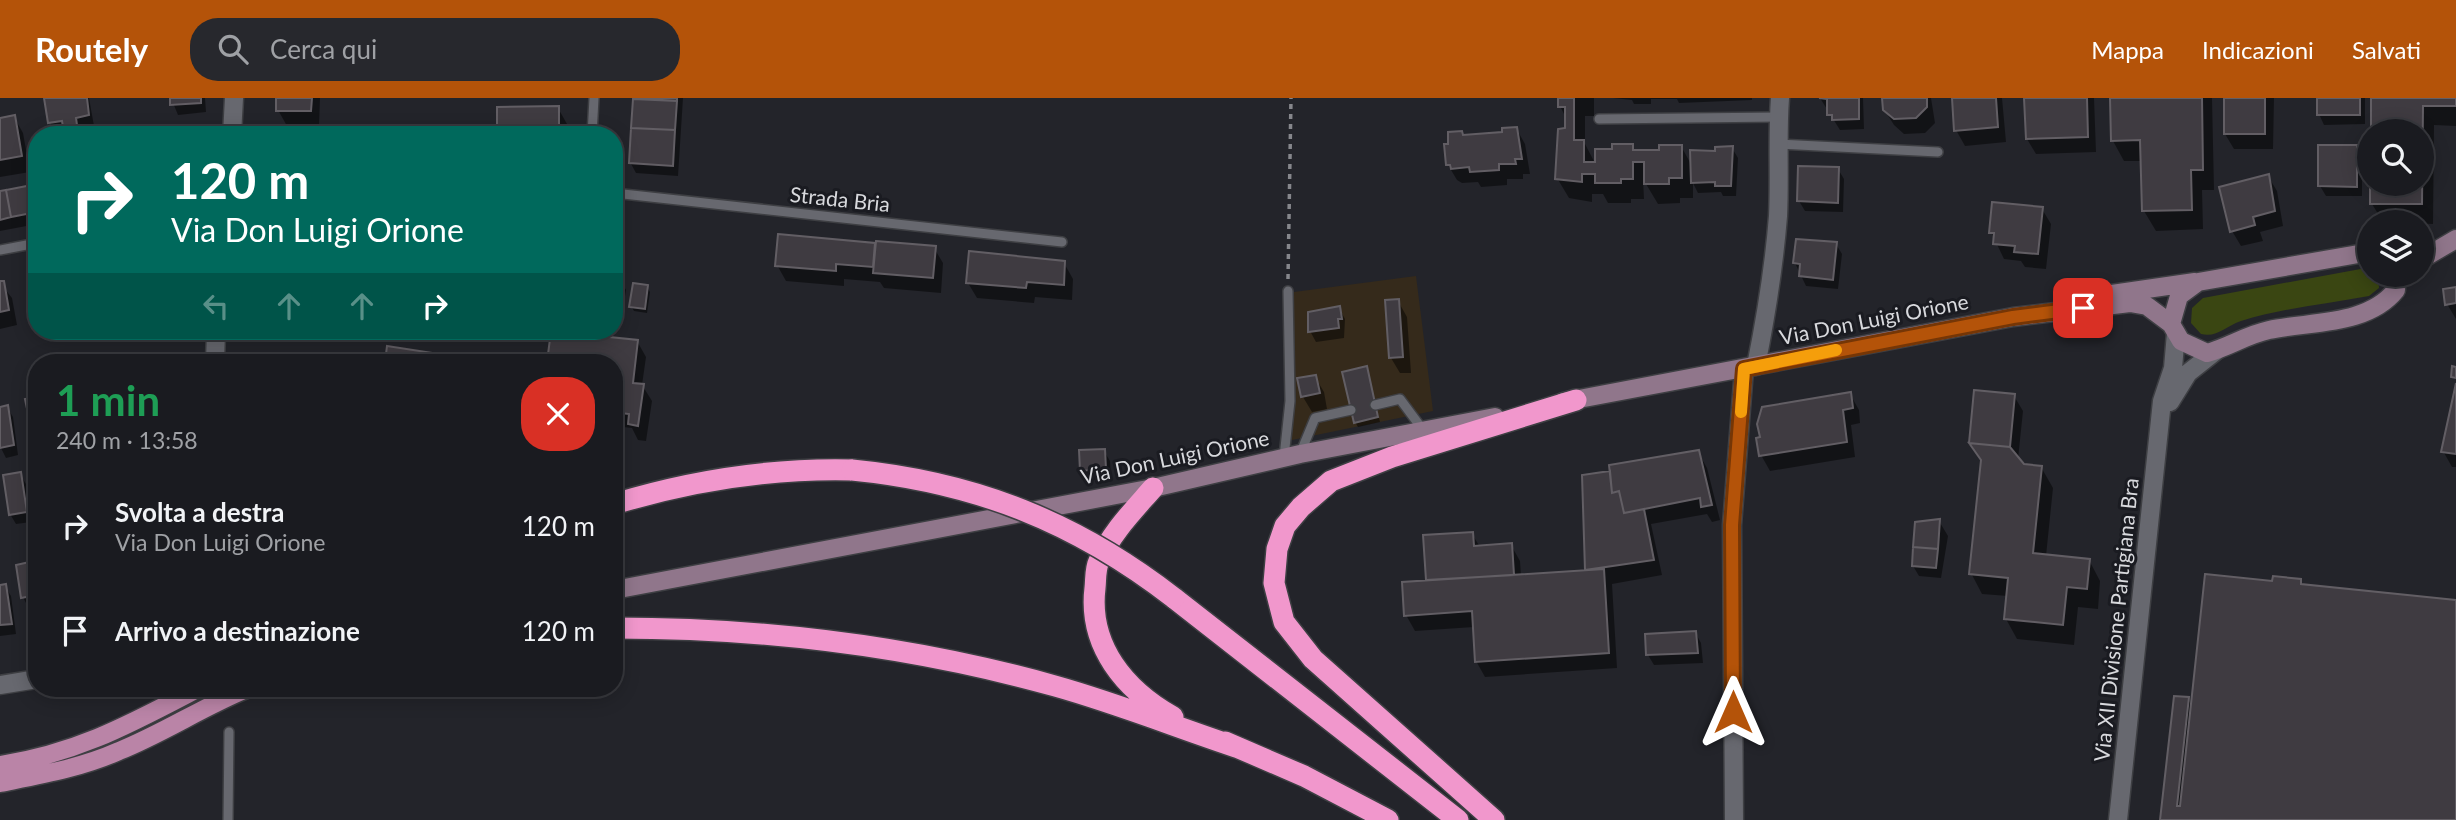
<!DOCTYPE html>
<html lang="it">
<meta charset="utf-8">
<style>
:root{--surface:#1a1b20;--page:#27282d;--text:#f1f3f6;--muted:#9fa1a5;--line:#38393e;--accent:#b45309}
body{margin:0;font-family:Lato,sans-serif;background:var(--page);color:var(--text);height:100vh;display:flex;flex-direction:column;font-size:26px;white-space:nowrap}
*{box-sizing:border-box;margin:0}
p{font-size:23px;color:var(--muted)}
.icon{flex:none;width:38px;height:38px;fill:none;stroke:currentColor;stroke-width:2;stroke-linecap:round;stroke-linejoin:round}
.map{position:relative;flex:1;overflow:hidden}
.side{position:absolute;left:28px;top:256px;width:595px;height:343px;display:flex;flex-direction:column;background:var(--surface);border-radius:28px;box-shadow:0 4px 18px #0003,0 0 0 2px var(--line)}
.side>*{flex:none}
.banner{position:absolute;left:28px;top:28px;width:595px;height:214px;border-radius:28px;box-shadow:0 4px 18px #0003,0 0 0 2px var(--line);background:#00695c;color:#fff;overflow:hidden}
.fabs{position:absolute;left:2357px;top:21px;display:grid;gap:14px}
.fabs a{display:grid;place-items:center;width:77px;height:77px;border-radius:50%;background:var(--surface);box-shadow:0 4px 18px #0003,0 0 0 2px var(--line);font-size:35px}
.pin{position:absolute;display:grid;place-items:center;width:60px;height:60px;color:#fff;margin:-30px;border-radius:14px;box-shadow:0 4px 10px #0006}
.me{position:absolute;width:77px;margin:-38px;rotate:0deg;stroke-linejoin:round;filter:drop-shadow(0 0 5px #0008)}
.turn{display:flex;align-items:center;gap:24px;height:147px;padding:0 28px;font-size:32px}
.turn .icon{width:91px;height:91px;stroke-width:2.5}
.turn b{display:block;font-size:49px;line-height:60px}
.lanes{display:flex;align-items:center;height:66px;padding:0 28px;background:#0003;justify-content:center;gap:35px;direction:ltr}
.lanes .off{opacity:.35}
.round{display:grid;place-items:center;flex:none;width:74px;height:74px;border-radius:28px;background:var(--page)}
.head{display:flex;align-items:center;justify-content:space-between;height:119px;padding:0 28px}
h1{font-size:42px;font-weight:700;line-height:52px;color:#1e9e55}
ul{padding:0;list-style:none}
li{display:flex;align-items:center;gap:21px;height:105px;padding:0 28px}
li div{flex:1}
li b{display:block;font-size:26px}
li em{font-style:normal}
header{display:flex;align-items:center;gap:42px;box-sizing:border-box;height:98px;padding:0 35px;background:var(--accent);color:#fff}
header strong{font-size:33px}
nav{display:flex;gap:38px;margin-inline-start:auto;font-size:24px}
.search{width:490px;height:63px;background:var(--page);display:flex;align-items:center;gap:18px;box-sizing:border-box;padding:0 24px;border-radius:28px;color:var(--muted);font-size:26px}
.map>svg:first-child{display:block}
.commercial{fill:#352a1b}
.green{fill:#3a4612}
.shadow{fill:#0007}
.building{fill:#3f3b41;stroke:#625e64;stroke-width:2}
.lines{fill:none;stroke-linecap:round;stroke-linejoin:round}
.lane-casing{stroke:#3e3f43;stroke-width:12}
.street-casing{stroke:#3e3f43;stroke-width:21}
.secondary-casing{stroke:#3e3f43;stroke-width:21}
.primary-casing{stroke:#3e3f43;stroke-width:21}
.highway-casing{stroke:#3e3f43;stroke-width:24}
.path{stroke:#86878c;stroke-width:3.5;stroke-dasharray:5 5;stroke-linecap:butt}
.lane{stroke:#67686f;stroke-width:9}
.street{stroke:#67686f;stroke-width:18}
.secondary{stroke:#90768b;stroke-width:18}
.primary{stroke:#ba84a7;stroke-width:18}
.highway{stroke:#f197cc;stroke-width:21}
.highway-bridge-casing{stroke:#3e3f43;stroke-width:24;stroke-linecap:butt}
.highway-bridge{stroke:#f197cc;stroke-width:21}
.route-casing{stroke:#753606;stroke-width:18}
.route{stroke:#b45309;stroke-width:12}
.slow{stroke:#f59e0b;stroke-width:12}
.labels{text-anchor:middle;stroke-width:6;stroke-linejoin:round;paint-order:stroke}
.street-label{font-size:21px;fill:#d8d9dd;stroke:#1a1b21}
</style>
<header>
<strong>Routely</strong>
<div class="search"><svg class="icon" aria-label="search" viewBox="0 0 24 24"><circle cx="10" cy="10" r="6"/><path d="M15 15l6 6"/></svg>Cerca qui</div>
<nav><a>Mappa</a><a>Indicazioni</a><a>Salvati</a></nav>
</header>
<div class="map">
<svg width="2456" height="722" viewBox="0 0 2456 722">
<rect width="100%" height="100%" fill="#23242a"/>
<path class="commercial" d="M1416,178L1433,313L1292,342L1294,194Z"/>
<path class="green" d="M2366,170L2369,171L2370,177H2378L2379,190L2369,198C2327,206 2282,210 2241,223C2226,228 2217,240 2201,236L2191,225L2192,210L2203,200Z"/>
<path class="shadow" d="M46,0H89L94,28L81,30L82,37H69L67,33L55,35L50,24Z
M171,0H205L206,14L178,17Z
M278,0H320L319,28H287L278,12Z
M634,0H683L678,78L636,75L630,64Z
M1560,0H1594V18H1585V46L1596,67L1614,52L1632,48L1636,54H1661L1681,48L1692,68L1732,50L1738,60L1736,98H1723L1721,94L1698,95L1693,85V100H1680V105L1658,106L1643,81L1644,101H1631V105H1608L1603,96H1592V104L1569,100L1557,80L1566,32V20L1560,8Z
M1613,0H1752V2L1679,5L1677,1H1651V6H1634L1632,2Z
M1820,0H1863L1864,31L1840,32Z
M1884,0H1931L1935,25L1925,35L1904,36L1894,27L1884,11Z
M1953,0H2002L2006,44L1965,48L1956,32Z
M2026,0H2094L2096,54L2036,56L2027,41Z
M2111,0H2212L2214,92H2202L2203,131L2156,133L2144,113L2142,63H2124L2113,43Z
M2226,0H2274L2273,51H2234L2225,36Z
M2319,0H2365V26L2324,27L2319,16Z
M2372,0H2456V28L2434,27L2433,126L2383,124L2372,106V86H2422V33H2372Z
M558,10L567,26V37H499Z
M14,19L23,35L30,74L0,79V22Z
M1516,30L1525,46L1530,76H1523V81H1507V87L1481,89L1478,84L1462,85L1457,82L1448,67L1463,39L1504,36Z
M2356,49L2362,59V98H2326L2320,88Z
M1838,71L1844,81L1843,114L1805,113L1799,103Z
M2268,78L2277,93L2283,128L2260,134L2263,143L2241,148L2232,133Z
M37,88V126L0,133V97Z
M2042,111L2051,126L2046,171L2025,169L2021,163L2004,161L1991,134Z
M780,137L934,150L943,165L941,195L884,190L880,184L844,181V188L786,183L777,167Z
M1836,146L1842,156L1838,191L1806,188L1795,165Z
M1064,165L1073,181L1072,202L1035,199L1034,205L977,200L968,185Z
M614,181H620L626,192L622,216L614,215Z
M0,185L12,200L17,227L0,231Z
M647,189L650,194L647,215L634,213L631,208Z
M2456,190V221L2447,206Z
M1398,203L1407,219L1411,275H1400L1391,260L1387,204Z
M1339,210L1345,221L1344,240L1316,244L1310,233Z
M553,233L637,243L646,259L642,287L652,303L646,343L638,342L632,330L614,328V264H549Z
M1368,275L1380,324L1358,329L1355,324Z
M1315,279L1324,294L1327,311L1312,314L1303,299Z
M2456,293V369H2452L2443,353Z
M1850,296L1859,312L1860,325L1851,327L1855,359L1770,373L1761,357Z
M2014,298L2023,313L2018,361L2023,368L2041,369L2053,390L2046,458L2089,462L2100,483L2098,511L2078,509L2074,547L2017,541L2006,521L2008,498L1982,496L1971,475L1982,364L1971,345Z
M7,309L13,319L18,357L6,360L0,348V310Z
M1104,353L1110,363L1111,381L1088,382L1082,372Z
M1698,354L1707,370L1720,422L1712,424L1707,416L1651,426L1662,477L1612,486L1617,570L1485,579L1476,563L1474,529L1415,533L1406,517L1427,484L1425,439L1472,436L1480,449L1511,447L1520,463L1521,478L1587,474L1584,379Z
M20,376L26,386L31,424L16,426L10,416Z
M1939,423L1948,438L1941,480L1919,478L1913,468Z
M33,465L37,471V508L28,509L23,499Z
M2300,483L2303,488L2456,504V722H2162L2188,601L2193,610L2274,485Z
M5,488L11,498L16,536L0,538V489Z
M1695,534L1701,545L1703,565L1654,567L1648,557Z"/>
<path class="building" d="M44,0H87L89,17L76,20L77,27L63,29L62,23L48,25Z
M170,0H201V5L170,7Z
M276,0H312L311,13H276Z
M633,0H677V3Z
M1558,0H1574V42H1584V64H1595V51H1612V46H1633V52H1659V47H1682V80H1669V86H1644V64H1633V81H1621V85H1595V76H1582V84L1555,81L1558,31L1565,30V9H1558Z
M1819,0H1859V21L1832,22V17H1827V1Z
M1882,0H1927V9L1916,20L1894,21L1883,12Z
M1952,0H1996L1998,29L1954,33Z
M2024,0H2087L2088,39L2026,41Z
M2110,0H2202L2203,72H2191L2192,112L2142,113L2140,42L2111,43Z
M2224,0H2265V36H2224Z
M2317,0H2360V17H2317Z
M2371,0H2456V8H2423L2422,106H2370V86H2422V33H2371Z
M633,1L677,3L675,32L631,30Z
M559,8V37H497V9Z
M15,17L22,58L0,62V20Z
M1517,29L1522,61H1515L1516,66H1499V72L1470,74L1469,69L1451,71L1450,67H1446L1444,46H1448V34L1462,33L1463,37L1502,34V30Z
M631,30L675,32L673,68L629,65Z
M2318,47H2357V89L2318,88Z
M1733,48L1731,88H1715V84L1691,85L1690,52L1715,53V49Z
M1798,68L1839,69L1838,105L1797,103Z
M2269,76L2275,113L2253,119L2255,127L2230,134L2219,89Z
M37,86V114L11,119L6,92Z
M6,92L11,119L0,122V93Z
M1992,104L2043,109L2038,156L2014,154L2015,148L1993,146L1994,135H1989Z
M778,136L875,145L873,169L836,166V173L775,168Z
M1796,141L1837,144L1833,182L1799,178L1800,166L1793,165Z
M876,143L936,148L933,180L873,175Z
M969,153L1065,163L1064,187L1027,184L1026,190L966,185Z
M614,179L622,180L617,206H614Z
M0,183H4L9,212L0,214Z
M633,185L648,187L645,211L629,209Z
M2456,189V205L2445,207L2443,191Z
M1399,201L1403,259L1389,260L1385,202Z
M1340,208L1342,221H1338L1339,230L1308,234V214Z
M551,233L638,242L633,285L644,286L638,328L628,326L629,316L614,314V264H547Z
M387,248L459,259V264H385Z
M1367,268L1378,319L1354,325L1342,274Z
M2452,268L2456,269V280L2451,279Z
M1316,277L1320,295L1301,299L1297,280Z
M2456,285V356L2441,354Z
M1974,292L2015,296L2010,349L1969,345Z
M1851,294L1853,310L1843,312L1847,344L1759,358L1756,340L1760,339L1757,326L1762,309Z
M37,299V334L32,335L25,301Z
M8,307L14,347L0,350V309Z
M1969,345L2010,349L2024,366L2042,368L2033,455L2090,461L2087,491L2067,489L2063,527L2004,521L2008,480L1969,476L1981,362Z
M1105,351L1106,371L1080,373L1079,352Z
M1699,352L1712,407L1701,409L1700,400L1624,415L1619,393L1612,395L1609,367Z
M1610,373L1612,395L1619,393L1624,415L1644,411L1654,462L1585,472L1582,377Z
M21,374L27,414L9,417L3,377Z
M1940,421L1938,451L1913,449L1915,424Z
M1473,434L1474,448L1512,445L1514,477L1426,482L1423,437Z
M1913,449L1938,451L1936,470L1912,468Z
M34,463L37,497L21,500L16,467Z
M1604,471L1609,555L1475,564L1472,513L1404,518L1402,484Z
M2205,476L2272,483L2273,478L2301,481V486L2456,502V722H2160L2174,598L2189,599L2177,708H2180Z
M6,486L12,526L0,527V487Z
M1696,533L1698,555L1646,557L1645,536Z"/>
<g class="lines">
<g class="lane-casing">
<path id="lane" d="M1599,21L1779,19
M592,37L594,0
M1777,46L1938,54
M614,95L1062,144
M0,152L37,145
M1375,307L1400,301L1423,332
M1300,356L1315,320L1351,312
M1284,359L1290,303L1288,193
M614,374H615
M228,722L229,634"/>
</g>
<g class="street-casing">
<path id="street" d="M232,37L234,0
M215,264L216,233
M1756,268C1766,218 1774,169 1778,118C1780,79 1777,40 1780,0
M2170,304L2188,275L2217,252
M0,587L37,581
M1734,722L1732,427L1744,271
M2118,722L2162,303L2173,270L2176,235"/>
</g>
<g class="secondary-casing">
<path id="secondary" d="M2370,154L2198,184L2179,198L2171,226L2181,243L2207,255C2229,249 2246,237 2269,232C2311,223 2367,228 2396,192L2395,177
M2422,161L2456,141
M2112,196L2195,184
M1563,304L2013,219L2130,205L2147,208L2171,226
M614,492L1153,390L1300,356L1495,319"/>
</g>
<g class="primary-casing">
<path id="primary" d="M0,667C78,655 130,626 199,590
M0,685C40,677 81,670 119,653C164,635 204,608 249,590"/>
</g>
<g class="highway-casing">
<path id="highway" d="M1153,390C1133,413 1111,435 1099,463C1095,471 1096,481 1095,490C1088,548 1125,592 1173,619
M614,406C693,382 770,370 852,372
M1174,500L1458,722
M614,530C762,530 912,548 1055,588C1116,605 1176,629 1236,649
M1225,644L1304,678L1388,722
M1494,722L1313,561L1284,524L1274,485L1277,451L1285,428L1301,409L1331,383L1392,359L1576,302"/>
</g>
<path class="path" d="M1288,181L1291,0"/>
<use href="#lane" class="lane"/>
<use href="#street" class="street"/>
<use href="#secondary" class="secondary"/>
<use href="#primary" class="primary"/>
<use href="#highway" class="highway"/>
<g class="highway-bridge-casing">
<path id="highway-bridge" d="M852,372C975,384 1076,424 1174,500"/>
</g>
<use href="#highway-bridge" class="highway-bridge"/>
</g>
<g class="lines">
<g class="route-casing">
<path id="route" d="M1733,614L1732,427L1744,271L2013,219L2083,210"/>
</g>
<use href="#route" class="route"/>
<path class="slow" d="M1741,314L1744,271L1836,252"/>
</g>
<g class="labels">
<g class="street-label">
<text transform="translate(840 102) rotate(6)" y="7">Strada Bria</text>
<text transform="translate(1874 222) rotate(-11)" y="7">Via Don Luigi Orione</text>
<text transform="translate(1175 360) rotate(-12)" y="7">Via Don Luigi Orione</text>
<text transform="translate(2117 522) rotate(-84)" y="7">Via XII Divisione Partigiana Bra</text>
</g>
</g>
</svg>
<div class="fabs">
<a><svg class="icon" aria-label="search" viewBox="0 0 24 24"><circle cx="10" cy="10" r="6"/><path d="M15 15l6 6"/></svg></a>
<a><svg class="icon" aria-label="layers" viewBox="0 0 24 24"><path d="M12 4l9 5-9 5-9-5zM3 14l9 5 9-5"/></svg></a>
</div>
<div class="pin" style="left:2083px;top:210px;background:#d93025"><svg class="icon" aria-label="arrive" viewBox="0 0 24 24"><path d="M6 21V4h12l-3 4 3 4H6"/></svg></div>
<svg class="me" style="left:1733px;top:614px" viewBox="-20 -20 40 40"><path d="M0-17L14 15 0 8-14 15z" fill="#b45309" stroke="#fff" stroke-width="4"/></svg>
<div class="banner">
<div class="turn"><svg class="icon" aria-label="right" viewBox="0 0 24 24"><path d="M7 20v-9h11M14 6l5 5-5 5"/></svg><div><b>120 m</b>Via Don Luigi Orione</div></div>
<div class="lanes"><svg class="icon off" aria-label="left" viewBox="0 0 24 24"><path d="M17 20v-9H6M10 6l-5 5 5 5"/></svg><svg class="icon off" aria-label="ahead" viewBox="0 0 24 24"><path d="M12 20V5M6 11l6-6 6 6"/></svg><svg class="icon off" aria-label="ahead" viewBox="0 0 24 24"><path d="M12 20V5M6 11l6-6 6 6"/></svg><svg class="icon" aria-label="right" viewBox="0 0 24 24"><path d="M7 20v-9h11M14 6l5 5-5 5"/></svg></div>
</div>
<section class="side">
<div class="head"><div><h1>1 min</h1><p>240 m · 13:58</p></div><a class="round" style="background:#d93025;color:#fff"><svg class="icon" aria-label="close" viewBox="0 0 24 24"><path d="M6 6l12 12M18 6L6 18"/></svg></a></div>
<ul>
<li><svg class="icon" aria-label="right" viewBox="0 0 24 24"><path d="M7 20v-9h11M14 6l5 5-5 5"/></svg><div><b>Svolta a destra</b><p>Via Don Luigi Orione</p></div><em>120 m</em></li>
<li><svg class="icon" aria-label="arrive" viewBox="0 0 24 24"><path d="M6 21V4h12l-3 4 3 4H6"/></svg><div><b>Arrivo a destinazione</b></div><em>120 m</em></li>
</ul>
</section>
</div>
